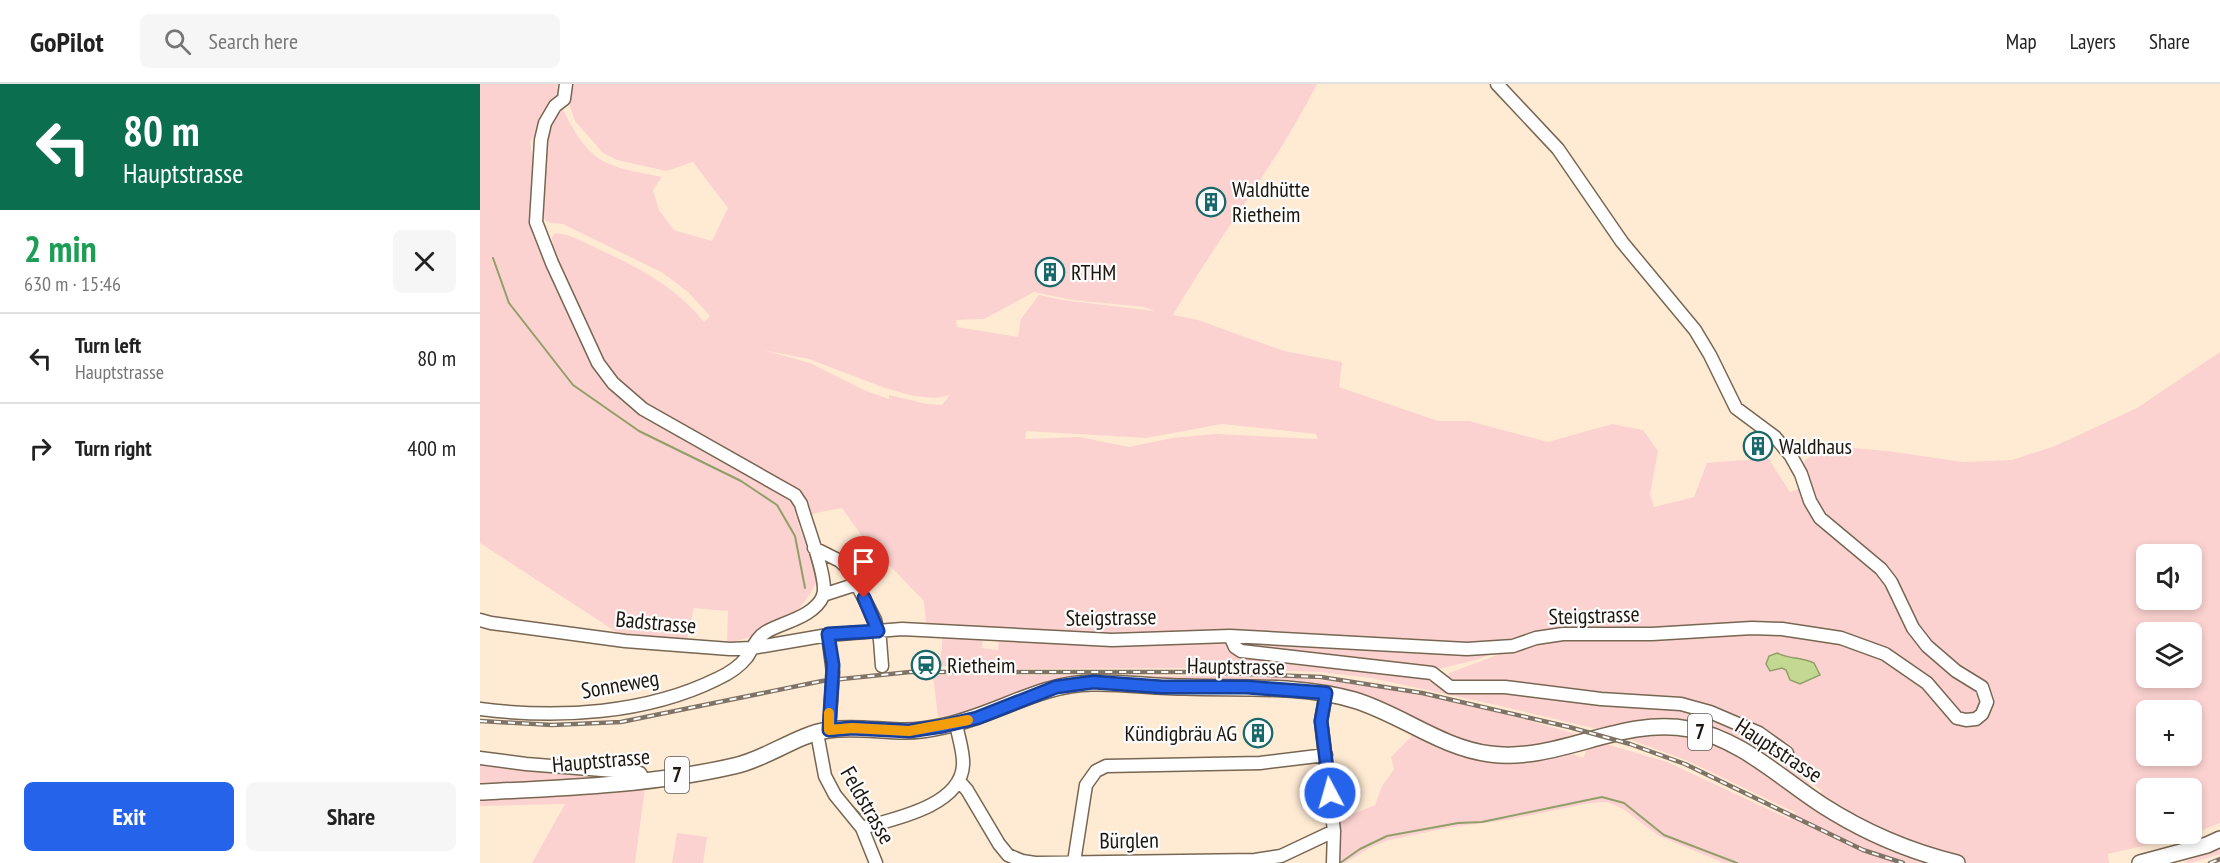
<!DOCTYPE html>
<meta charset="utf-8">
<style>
:root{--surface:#fff;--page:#f6f6f6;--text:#222;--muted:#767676;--line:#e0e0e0;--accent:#2563eb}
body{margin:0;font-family:"PT Sans Narrow",sans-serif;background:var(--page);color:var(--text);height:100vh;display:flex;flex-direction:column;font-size:22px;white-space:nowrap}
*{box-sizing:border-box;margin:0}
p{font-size:20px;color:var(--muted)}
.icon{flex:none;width:33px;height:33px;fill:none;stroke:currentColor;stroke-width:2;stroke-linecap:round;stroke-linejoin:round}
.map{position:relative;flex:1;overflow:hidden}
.sheet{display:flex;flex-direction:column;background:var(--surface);width:480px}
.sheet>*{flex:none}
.hud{background:#0b6e4f;color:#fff;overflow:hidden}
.buttons{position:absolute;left:1656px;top:460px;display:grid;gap:12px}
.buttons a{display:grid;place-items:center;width:66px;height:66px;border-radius:9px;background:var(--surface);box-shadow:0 3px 9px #0003;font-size:30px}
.pin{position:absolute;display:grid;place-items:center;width:51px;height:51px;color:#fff;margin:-62px -26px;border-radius:50% 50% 50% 0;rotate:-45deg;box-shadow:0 0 6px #0007}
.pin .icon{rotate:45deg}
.me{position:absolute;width:66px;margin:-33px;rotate:354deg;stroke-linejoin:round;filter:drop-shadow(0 0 4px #0008)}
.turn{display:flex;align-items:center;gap:21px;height:126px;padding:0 24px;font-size:27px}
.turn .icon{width:78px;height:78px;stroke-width:2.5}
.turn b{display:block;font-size:42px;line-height:51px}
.round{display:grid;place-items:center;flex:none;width:63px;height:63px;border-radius:9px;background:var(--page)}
.head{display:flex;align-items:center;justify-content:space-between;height:102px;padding:0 24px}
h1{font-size:36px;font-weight:700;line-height:45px;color:#1e9e55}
.cta{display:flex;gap:12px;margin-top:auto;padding:12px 24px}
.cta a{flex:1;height:69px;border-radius:9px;background:var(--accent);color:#fff;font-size:24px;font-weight:700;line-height:69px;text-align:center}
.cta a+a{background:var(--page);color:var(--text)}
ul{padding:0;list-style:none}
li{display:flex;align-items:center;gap:18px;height:90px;padding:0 24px;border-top:2px solid var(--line)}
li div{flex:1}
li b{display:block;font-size:22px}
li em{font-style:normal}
header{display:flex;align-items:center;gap:36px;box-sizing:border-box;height:84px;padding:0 30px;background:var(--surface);border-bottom:2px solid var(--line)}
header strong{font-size:28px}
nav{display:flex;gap:33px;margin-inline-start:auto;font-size:21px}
.search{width:420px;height:54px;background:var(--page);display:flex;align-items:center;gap:15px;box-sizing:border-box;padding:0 21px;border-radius:9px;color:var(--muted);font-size:22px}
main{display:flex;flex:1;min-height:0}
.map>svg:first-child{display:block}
.green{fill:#fbd2d0;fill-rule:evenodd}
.water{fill:#c3d992;stroke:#919e6a;stroke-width:1.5}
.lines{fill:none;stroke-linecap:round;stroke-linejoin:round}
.stream{stroke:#919e6a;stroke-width:2}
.minor-casing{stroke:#776652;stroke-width:15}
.major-casing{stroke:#776652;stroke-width:18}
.minor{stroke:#fff;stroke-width:12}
.major{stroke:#fff;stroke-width:15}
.rail-casing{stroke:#7f7365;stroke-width:4.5}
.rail{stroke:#fcfcfc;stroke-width:2;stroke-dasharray:7;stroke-linecap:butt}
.route-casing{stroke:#184099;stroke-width:15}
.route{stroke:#2563eb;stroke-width:10}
.slow{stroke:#f59e0b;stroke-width:10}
.labels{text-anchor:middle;stroke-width:4.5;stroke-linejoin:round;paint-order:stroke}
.shield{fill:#fcfcfc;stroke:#5f5b55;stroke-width:1.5}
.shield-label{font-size:21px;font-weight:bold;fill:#1c160e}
.poi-label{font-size:22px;fill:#1c160e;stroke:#fcfcfc;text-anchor:start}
.street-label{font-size:22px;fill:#1c160e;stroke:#fcfcfc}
</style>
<header>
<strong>GoPilot</strong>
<div class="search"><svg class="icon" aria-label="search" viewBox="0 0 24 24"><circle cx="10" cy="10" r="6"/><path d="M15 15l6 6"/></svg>Search here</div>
<nav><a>Map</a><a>Layers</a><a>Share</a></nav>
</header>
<main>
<section class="sheet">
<div class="hud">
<div class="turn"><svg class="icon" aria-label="left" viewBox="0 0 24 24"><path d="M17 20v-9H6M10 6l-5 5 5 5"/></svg><div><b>80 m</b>Hauptstrasse</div></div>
</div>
<div class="head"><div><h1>2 min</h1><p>630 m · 15:46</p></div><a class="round"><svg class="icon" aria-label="close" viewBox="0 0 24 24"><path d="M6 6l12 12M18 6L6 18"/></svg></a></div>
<ul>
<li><svg class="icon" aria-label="left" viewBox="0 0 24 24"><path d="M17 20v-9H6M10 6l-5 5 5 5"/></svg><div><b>Turn left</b><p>Hauptstrasse</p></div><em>80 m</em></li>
<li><svg class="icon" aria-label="right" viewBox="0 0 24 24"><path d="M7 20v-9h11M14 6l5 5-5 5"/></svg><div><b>Turn right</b></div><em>400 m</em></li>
</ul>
<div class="cta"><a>Exit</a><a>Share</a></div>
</section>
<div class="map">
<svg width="1740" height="779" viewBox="0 0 1740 779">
<rect width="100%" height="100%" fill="#ffebd4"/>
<path class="green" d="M0,0H837C796,81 739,152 693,231L718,236L804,267L862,278L859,303L958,337H989L1068,358L1132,340L1163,346L1178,367L1170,410L1174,423L1214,413L1227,379L1288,374L1310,408L1321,404L1315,392L1325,376L1342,366L1362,363L1407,367L1483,378L1532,376L1575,362L1657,324L1740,268V739L1710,751L1628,770L1629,779H1244L1179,752L1143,725L1127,718L1110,719L1027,736L972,743L909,756L891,763L865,779H857L858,736L895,721L902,702L914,685L911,673L933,651L982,669L1087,668L1103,674L1109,661L1126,660L1187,678L1309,735L1316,729L1208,677L1146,654L1184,648L1217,653L1306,688L1302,677L1307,675L1339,710L1342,707L1333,700L1303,657L1257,634L1231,624L973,598L968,593L969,589L1055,557L1272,546L1408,566L1365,548L1317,540H1223L1177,545H1081L996,576L954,586L770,562L755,556L631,552L446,541L444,517L384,455L362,424L336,429L318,439L338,495C318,537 291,550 247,559L248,527L214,524L206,560L138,549L0,459ZM90,10L89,20L95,37L123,69L137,76L186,87L213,78L248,124L232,157L194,146L179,126L173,106L182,93C126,82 110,81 84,27L80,26C75,29 68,38 66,45C62,58 60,124 65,136L70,139L83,140L183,189L208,208L230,232L224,238C196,203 158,183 118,165C104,158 90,150 75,149L72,153L74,171L69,174L51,145L58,110L50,58L82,16ZM554,208L592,216L664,223L675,227L582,216L559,211L541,235L538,253L477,243L476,236L504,235ZM283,266L329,275L405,304L434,312L456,314L470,311L462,321L447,320L409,311V315L386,307L330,279ZM742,340L836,350L838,355L736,350L692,354L649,363L599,353L545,355L546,347L666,354ZM1666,471H1712V516H1666ZM1666,549H1712V594H1666ZM1666,627H1712V672H1666ZM1666,705H1712V750H1666Z
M463,550L503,552L502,564L518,566L519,554L734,555L752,563L944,593L966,607L989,605L1200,623L1279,652L1294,665L1295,671L1292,674H1287L1245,650L1125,647L1012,620L891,594L841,588L718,584L513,585L512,583L460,582Z
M453,591C534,591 616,591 698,592C748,592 798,591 848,597C931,606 1025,628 1105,653L1035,666L982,659L942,640L898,617L874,607L811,598L598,594L487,628L458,633Z
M0,677L152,691L0,702Z
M165,703L155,779H52L85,720L0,722V715Z
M197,749L227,753L223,779H192Z
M1740,764V770L1710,779L1703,778Z"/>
<path class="water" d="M1297,569C1309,575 1321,573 1334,579L1340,591L1320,600L1310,596L1306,586L1302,584L1290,587L1286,580L1289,572Z"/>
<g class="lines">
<path class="stream" d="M13,174L29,219L93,301L159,347L261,397L297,421L315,452L325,504
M370,720L380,730
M860,779L880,765L907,752L978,739L1002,738L1122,713L1144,719L1184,751L1257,779"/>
<g class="minor-casing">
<path id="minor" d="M334,464L360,477L370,487L395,536L400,556L402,582
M343,511L377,500
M0,536L11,539L145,557L250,565L272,564L348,551L422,545L632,556L750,552L987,565L1033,562L1056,554L1083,550H1172L1272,544L1302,545L1361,554L1405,570L1447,599L1477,634L1486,636L1496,635L1502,630L1507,618L1502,603L1476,587L1447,562L1433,544L1411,498L1401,485L1340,434L1330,417L1321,390L1311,372L1295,353L1256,324L1230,271L1215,246L1142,158L1078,65L1017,0
M348,551L353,589L349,646
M750,552L755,563L761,567L952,589L970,603H1025L1121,615L1201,620L1230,628L1279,649L1307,669
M846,609L841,637L854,747L853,779
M0,625C78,635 166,630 237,595C248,590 260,582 267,573C273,564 276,554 286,548C303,538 334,533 343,512C349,496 326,440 321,420L315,411L163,325L133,299L118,279L72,179L56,138L61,56L65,39L75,22L84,15L86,0
M337,649L345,692L355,711L382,744L396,779
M0,674L46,680L160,689L164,696
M479,697L487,706L519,760L528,771L542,777L555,779L775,776L801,772L854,747
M382,744C414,735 481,722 483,681C484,668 478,653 476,639
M594,778L606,701L616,687L626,682L780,679L846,671"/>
</g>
<g class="major-casing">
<path id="major" d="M0,708C84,704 172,701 254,682C287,675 316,651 348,646C374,642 400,647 425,647C438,647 451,645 464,642C514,632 561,599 612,599C643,598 674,603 705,603C761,605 819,600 874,616C921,630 961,664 1010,670C1078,679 1141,632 1209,645C1261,655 1299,693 1342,721C1384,748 1428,767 1477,779
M1660,779L1727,761L1740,755"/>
</g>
<use href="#minor" class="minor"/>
<use href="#major" class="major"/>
<g class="rail-casing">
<path id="rail" d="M0,637L72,641L141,638L342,597L430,588H718L841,593L942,609L1089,643L1150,660L1205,680L1383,766L1423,779
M1730,779L1740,775"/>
</g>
<use href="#rail" class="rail"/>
</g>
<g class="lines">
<g class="route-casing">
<path id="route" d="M384,514L398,547L348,550L353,581L349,646L372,644L429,647L463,642L497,634L576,603L613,598L682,603H767L846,609L841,637L850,709"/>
</g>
<use href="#route" class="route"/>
<path class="slow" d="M349,629V646L372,644L429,647L488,636"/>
</g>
<defs>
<g id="building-ring" transform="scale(1.5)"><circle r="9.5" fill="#fcfcfc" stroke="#18676a" stroke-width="1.5"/><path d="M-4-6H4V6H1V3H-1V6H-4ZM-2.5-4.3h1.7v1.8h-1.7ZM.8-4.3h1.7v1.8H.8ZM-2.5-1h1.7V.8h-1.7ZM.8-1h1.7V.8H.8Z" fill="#18676a"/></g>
<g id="station-ring" transform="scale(1.5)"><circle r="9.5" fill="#fcfcfc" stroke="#18676a" stroke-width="1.5"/><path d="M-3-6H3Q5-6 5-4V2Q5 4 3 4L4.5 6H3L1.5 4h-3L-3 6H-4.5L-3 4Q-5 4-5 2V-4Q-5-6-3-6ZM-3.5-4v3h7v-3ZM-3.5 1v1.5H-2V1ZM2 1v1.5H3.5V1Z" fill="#18676a"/></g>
</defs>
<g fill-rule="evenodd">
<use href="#building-ring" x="731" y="118"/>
<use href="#building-ring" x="570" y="188"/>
<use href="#building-ring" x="1278" y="362"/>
<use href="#station-ring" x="446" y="581"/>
<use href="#building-ring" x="778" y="649"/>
</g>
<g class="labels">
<g class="shield">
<rect x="1208" y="630" width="24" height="36" rx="4.5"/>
<rect x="185" y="673" width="24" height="36" rx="4.5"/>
</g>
<g class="shield-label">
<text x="1220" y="655">7</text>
<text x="197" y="698">7</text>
</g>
<g class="poi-label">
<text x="752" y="113">Waldhütte<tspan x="752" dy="25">Rietheim</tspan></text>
<text x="591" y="196">RTHM</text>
<text x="1299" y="370">Waldhaus</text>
<text x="467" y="589">Rietheim</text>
<text x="757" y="657" text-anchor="end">Kündigbräu AG</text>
</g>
<g class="street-label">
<text transform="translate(1114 531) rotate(-2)" y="8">Steigstrasse</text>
<text transform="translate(631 533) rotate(-1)" y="8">Steigstrasse</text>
<text transform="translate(176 538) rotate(5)" y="8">Badstrasse</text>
<text transform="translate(756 582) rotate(1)" y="8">Hauptstrasse</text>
<text transform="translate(140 600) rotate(-10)" y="8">Sonneweg</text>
<text transform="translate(1299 666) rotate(33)" y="8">Hauptstrasse</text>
<text transform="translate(121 676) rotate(-5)" y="8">Hauptstrasse</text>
<text transform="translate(388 721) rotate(60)" y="8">Feldstrasse</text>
<text transform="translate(649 756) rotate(-1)" y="8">Bürglen</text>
</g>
</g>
</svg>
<div class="buttons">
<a><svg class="icon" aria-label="sound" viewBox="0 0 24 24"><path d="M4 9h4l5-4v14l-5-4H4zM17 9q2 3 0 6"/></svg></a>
<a><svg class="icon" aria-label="layers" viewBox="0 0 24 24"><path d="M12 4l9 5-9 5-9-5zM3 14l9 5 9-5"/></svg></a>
<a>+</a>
<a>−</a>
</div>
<div class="pin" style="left:384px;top:514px;background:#d93025"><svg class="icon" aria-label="arrive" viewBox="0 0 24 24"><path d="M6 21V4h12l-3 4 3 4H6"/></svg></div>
<svg class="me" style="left:850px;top:709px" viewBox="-20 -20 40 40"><circle r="17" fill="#2563eb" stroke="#fff" stroke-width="3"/><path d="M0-11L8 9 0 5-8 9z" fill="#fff"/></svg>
</div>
</main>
